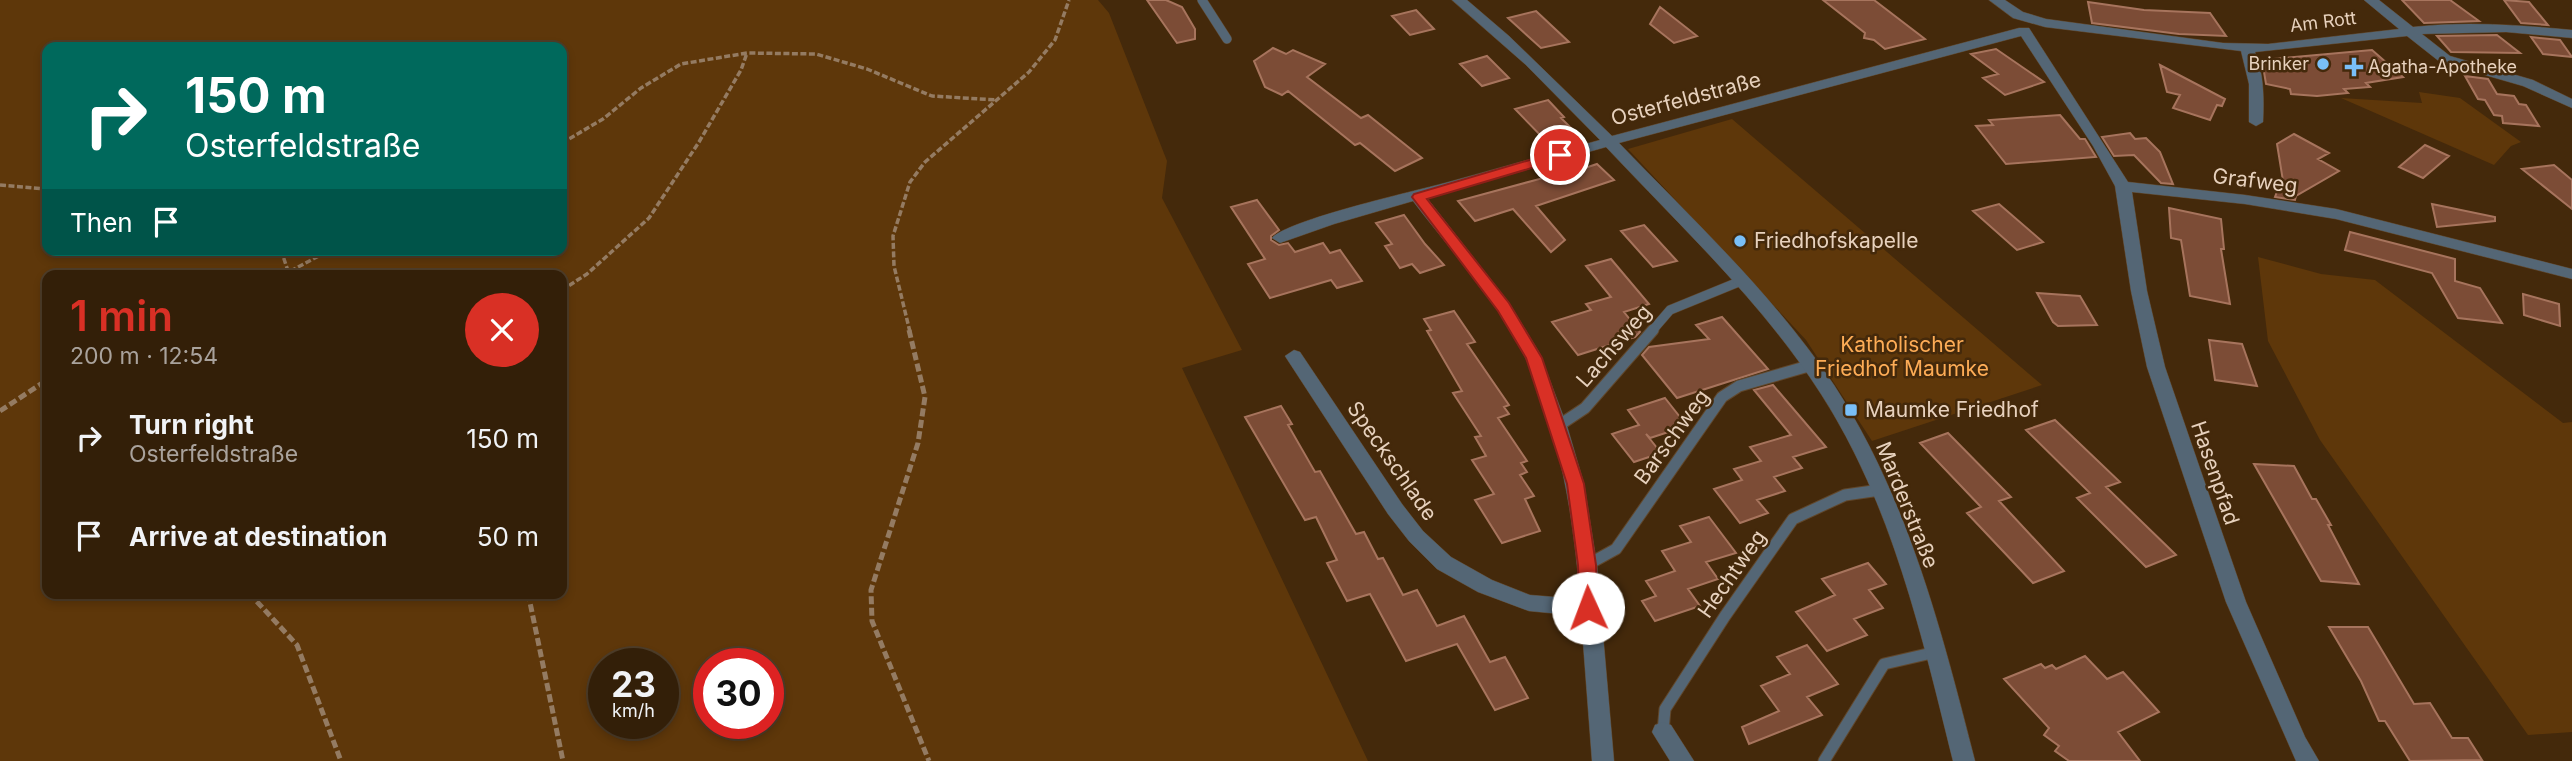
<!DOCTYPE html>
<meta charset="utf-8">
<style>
:root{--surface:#331f08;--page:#3e2c16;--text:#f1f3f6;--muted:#a9a29c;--line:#4e3d29;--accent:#d93025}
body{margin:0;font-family:Inter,sans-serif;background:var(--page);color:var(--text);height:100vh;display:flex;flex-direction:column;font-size:26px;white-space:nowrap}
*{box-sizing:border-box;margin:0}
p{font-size:23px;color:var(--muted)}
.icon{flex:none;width:38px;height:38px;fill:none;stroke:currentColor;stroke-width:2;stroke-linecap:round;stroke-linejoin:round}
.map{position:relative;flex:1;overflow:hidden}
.panel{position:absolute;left:42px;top:270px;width:525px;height:329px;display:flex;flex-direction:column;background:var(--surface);border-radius:14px;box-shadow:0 4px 10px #0003,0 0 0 2px var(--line)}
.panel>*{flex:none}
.top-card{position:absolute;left:42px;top:42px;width:525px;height:214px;border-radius:14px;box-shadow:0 4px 10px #0003,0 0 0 2px var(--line);background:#00695c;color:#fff;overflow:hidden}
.speed{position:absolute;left:588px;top:648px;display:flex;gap:14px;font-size:35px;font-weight:700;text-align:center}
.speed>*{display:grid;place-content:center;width:91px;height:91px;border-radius:50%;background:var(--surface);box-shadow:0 4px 10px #0003,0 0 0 2px var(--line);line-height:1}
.speed small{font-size:18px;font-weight:400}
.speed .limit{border:10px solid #d22;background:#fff;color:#111}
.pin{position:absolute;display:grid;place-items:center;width:60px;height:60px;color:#fff;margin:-30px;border:4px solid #fff;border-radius:50%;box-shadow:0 2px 7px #0007}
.me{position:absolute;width:77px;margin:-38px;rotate:358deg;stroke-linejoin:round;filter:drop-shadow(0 0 5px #0008)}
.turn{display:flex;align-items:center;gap:24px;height:147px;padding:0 28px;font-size:32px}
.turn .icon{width:91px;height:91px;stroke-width:2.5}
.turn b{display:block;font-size:49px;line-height:60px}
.then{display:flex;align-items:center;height:66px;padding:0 28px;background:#0003;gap:14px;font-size:26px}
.round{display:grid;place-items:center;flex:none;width:74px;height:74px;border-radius:37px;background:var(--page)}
.summary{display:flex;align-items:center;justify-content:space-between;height:119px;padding:0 28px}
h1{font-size:42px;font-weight:600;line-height:52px;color:var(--accent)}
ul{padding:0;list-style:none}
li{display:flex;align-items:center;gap:21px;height:98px;padding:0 28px}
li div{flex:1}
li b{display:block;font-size:26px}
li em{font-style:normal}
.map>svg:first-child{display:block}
.green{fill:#5e370a;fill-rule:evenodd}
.building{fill:#7c4c36;stroke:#a7745d;stroke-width:2}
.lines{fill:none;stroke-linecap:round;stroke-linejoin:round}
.lane-far1-casing{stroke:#61472b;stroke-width:10}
.lane-casing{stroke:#61472b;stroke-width:13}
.street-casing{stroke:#61472b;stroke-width:1}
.path-far1{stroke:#947b62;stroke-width:3.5;stroke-dasharray:6 2.5;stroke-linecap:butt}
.path{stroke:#947b62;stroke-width:5;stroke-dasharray:8 3.5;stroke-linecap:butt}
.lane-far1{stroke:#546675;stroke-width:9}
.lane{stroke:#546675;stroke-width:11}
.street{fill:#546675;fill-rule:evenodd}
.route{fill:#d93025;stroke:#8d1f18;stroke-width:2}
.poi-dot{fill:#79bff8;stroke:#44290b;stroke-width:2.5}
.labels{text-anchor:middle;stroke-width:5;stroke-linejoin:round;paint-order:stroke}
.far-street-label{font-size:18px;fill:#e7d1bd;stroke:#44290b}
.far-poi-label{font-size:18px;fill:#e7d1bd;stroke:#44290b;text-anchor:end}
.street-label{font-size:21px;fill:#e7d1bd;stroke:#44290b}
.poi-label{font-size:21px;fill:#e7d1bd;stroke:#44290b;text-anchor:start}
.park-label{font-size:21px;fill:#fdac56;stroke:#44290b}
</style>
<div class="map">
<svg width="2572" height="761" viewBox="0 0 2572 761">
<rect width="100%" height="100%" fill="#44290b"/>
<path class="green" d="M0,0H1098L1109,13L1167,161L1162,198L1242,350L1182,368L1368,761H0ZM47,47H562V250H47ZM47,275H562V593H47ZM663,663V723H604V663ZM768,663V723H709V663Z
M2419,92L2460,98L2521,142L2511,146L2494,165L2341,98L2422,103Z
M1732,119L2042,385L1872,441L1806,340L1628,149Z
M2258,257L2321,274L2375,280L2563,423L2572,422V732L2528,735L2320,440L2268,341Z"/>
<path class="building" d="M1147,0H1166L1182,7L1195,29V39L1177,43Z
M1823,0H1874L1925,39L1885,49L1874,40L1864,38L1865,33Z
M2402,0H2450L2479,21L2424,23Z
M2504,0L2529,2L2548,25L2521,23Z
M2088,2L2144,10L2210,13L2226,36L2179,34L2092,23Z
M1660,7L1697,36L1674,43L1650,24Z
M1416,10L1434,29L1410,35L1392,16Z
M1536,11L1569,42L1541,48L1508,18Z
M2497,35L2520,53L2451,52L2437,36Z
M2531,37L2560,40L2572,57L2543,54Z
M1273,48L1286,54L1293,50L1325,64L1307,77L1361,118L1368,115L1422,158L1395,171L1360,143L1355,145L1288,91L1282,95L1265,87L1254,61Z
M1996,49L2044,82L2005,95L1983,78L1998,74L1971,54Z
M2372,50L2403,77L2366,83L2370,87L2344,89L2348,93L2317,96L2291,94L2290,89L2266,84L2262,60Z
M1487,56L1509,78L1482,86L1460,64Z
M2160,65L2225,99L2222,106L2217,105L2210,120L2173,108L2180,95L2167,92Z
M2465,76L2488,79L2497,94L2514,96L2519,104L2526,105L2539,126L2503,123L2502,116L2494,115L2485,100L2478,99Z
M1548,100L1564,117L1561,118L1573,130L1543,138L1515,109Z
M2060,115L2080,139H2085L2096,157L2006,164L1976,126L1993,125L1989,120Z
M2130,133L2135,139L2146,138L2160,152L2173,184L2161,183L2134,155L2114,156L2102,137Z
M2294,134L2329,153L2318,159L2339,171L2296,196L2295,200L2275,197L2278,189L2284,187L2277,144Z
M2425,145L2449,156L2423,178L2399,167Z
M1597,164L1614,180L1536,206L1565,240L1551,252L1513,209L1475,221L1458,201L1543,178L1546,181Z
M2554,165L2572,180V209L2522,169Z
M1257,200L1279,230L1271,236V240L1279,245L1288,243L1295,252L1323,243L1330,253L1340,250L1362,281L1337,288L1331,280L1270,298L1248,264L1265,259L1231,207Z
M1999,204L2043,242L2017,250L1973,211Z
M2432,204L2495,217V221L2437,227Z
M2169,208L2221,219L2224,249H2221L2230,304L2190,296L2181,240L2171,238Z
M1404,215L1425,244L1444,265L1420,273L1412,264L1400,268L1385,246L1392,244L1376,223Z
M1644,225L1677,261L1653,267L1621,231Z
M2350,232L2455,259V281L2480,288L2502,323L2458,318L2432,273L2345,250Z
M1611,259L1649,304L1624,312L1640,332L1635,337L1578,355L1552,322L1591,310L1586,304L1611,297L1586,266Z
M2037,293L2080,296L2097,325L2058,326L2053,322Z
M2523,294L2559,304L2560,326L2524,315Z
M1454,311L1475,342L1467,344L1509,405L1504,407L1509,414L1498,418L1527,461L1521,463L1527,472L1520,475L1534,496L1525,499L1540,531L1502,543L1475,500L1494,494L1472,460L1486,456L1475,437L1481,436L1453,393L1462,391L1427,331L1431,330L1424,319Z
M1722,317L1768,369L1677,398L1642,355L1649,347L1709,339L1696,325Z
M2209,340L2242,344L2257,386L2215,380Z
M1773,385L1826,447L1793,457L1802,468L1774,477L1785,491L1757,500L1768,513L1740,523L1714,489L1742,480L1734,469L1761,461L1750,447L1791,435L1754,390Z
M1665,398L1687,426L1650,438L1646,434L1661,453L1634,462L1612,434L1639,425L1628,410Z
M1281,406L1292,424L1288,425L1315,472L1320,471L1356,534L1364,532L1378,559L1383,558L1403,595L1417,590L1437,626L1464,616L1490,662L1505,657L1528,698L1495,710L1457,644L1406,661L1370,594L1347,601L1327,563L1337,560L1316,517L1305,520L1245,417Z
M2055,420L2120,482L2106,487L2176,555L2146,567L2077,498L2090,493L2026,430Z
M1948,433L2011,497L1999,501L2064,571L2033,583L1967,513L1981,507L1920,443Z
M2254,464L2294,466L2312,499H2316L2331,525H2328L2359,584L2321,581Z
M1709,517L1736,553L1706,562L1718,579L1688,589L1700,606L1655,621L1642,601L1656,596L1646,581L1675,571L1662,551L1691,542L1680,526Z
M1868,563L1886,584L1869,590L1883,608L1854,619L1867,635L1827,651L1796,612L1835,595L1822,579Z
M2329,627H2368L2414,704L2430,703L2452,738H2468L2482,760L2410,761L2385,721H2379L2361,681Z
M1807,645L1838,684L1807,697L1822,715L1749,744L1742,727L1779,711L1761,686L1790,674L1777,657Z
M2085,656L2107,679L2123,672L2159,712L2118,732L2140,761H2069L2055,751L2059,746L2044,735L2049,728L2004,679L2041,664L2045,668L2052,665L2056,669Z"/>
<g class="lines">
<g class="lane-far1-casing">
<path id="lane-far1" d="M1202,0L1227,39
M1651,332L1670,310L1741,281"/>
</g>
<g class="lane-casing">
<path id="lane" d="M1558,426L1585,408L1653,330
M1587,565L1616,549L1722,397L1739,386L1812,365
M1663,732L1665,709L1725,616L1793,519L1845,495L1880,490
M1824,761L1884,664L1936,652"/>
</g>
<g class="street-casing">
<path id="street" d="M1452,0H1467L1509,36L1612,136L2019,28H2029L2128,182L2245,195L2336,209L2572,269V279L2336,219L2245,204L2132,192L2147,291L2165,367L2246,602L2305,737L2319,761H2296L2226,602L2147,367L2131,291L2115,186L2093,146L2021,36L1619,143C1694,221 1774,295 1834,385C1908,498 1942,632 1975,761H1953C1922,636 1892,504 1821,394C1762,302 1681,227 1606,147L1427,198L1509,303L1540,354L1567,426L1584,484L1597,565L1614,761H1592L1581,616L1529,611L1478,592L1437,569L1409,541L1388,514L1285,356L1294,350L1300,352L1402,504L1423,531L1451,557L1492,580L1530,595L1580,599C1574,518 1560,433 1526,359C1500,303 1450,250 1413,201L1334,224L1280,243L1272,238C1287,220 1415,191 1445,183C1496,169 1548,154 1600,140L1526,65Z
M1989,0H2005L2023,12L2046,19L2223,43L2268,44L2399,29L2364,0H2379L2413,27C2466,21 2519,25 2572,30V38L2506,32L2422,34L2450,56L2533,80L2572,99V108L2523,86L2440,62L2407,36L2255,52C2264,74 2264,98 2263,122L2256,126L2249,122V84L2241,51L2045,27L2013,18Z
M1663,722L1671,725L1694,761H1670L1652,732L1655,725Z"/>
</g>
<path class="path-far1" d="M562,143L603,119L641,88L681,64L747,53L816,54L867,69L932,96L997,100
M0,185L47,189
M281,250L289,274
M283,275L330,250
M562,290L587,274L649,218L699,142L741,70L747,53
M910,332L894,266L893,236L910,182L925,162L1029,72L1055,40L1069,0"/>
<path class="path" d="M909,330L925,397L918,443L871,590L872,621L929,761
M0,411L47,380
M249,593L297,645L341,761
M528,593L563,761"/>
<use href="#lane-far1" class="lane-far1"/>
<use href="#lane" class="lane"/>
<use href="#street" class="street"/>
</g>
<path class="route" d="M1560,151L1567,155L1565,158L1427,199L1509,303L1542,358L1584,484L1596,565L1598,608L1595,613L1588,615L1582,613L1579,608L1578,565L1567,484L1526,358L1498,311L1412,197L1414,194Z"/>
<g class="poi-dot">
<circle cx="2323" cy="64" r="7"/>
<path d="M2350.5 56.5h7v7h7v7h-7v7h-7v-7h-7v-7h7z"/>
<circle cx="1740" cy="241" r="7"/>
<rect x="1844" y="403" width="14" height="14" rx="3.5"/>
</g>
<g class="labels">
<g class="far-street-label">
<text transform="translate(2323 22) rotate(-7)" y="6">Am Rott</text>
</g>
<g class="far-poi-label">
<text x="2309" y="70">Brinker</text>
<text x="2368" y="73" text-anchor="start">Agatha-Apotheke</text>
</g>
<g class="street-label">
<text transform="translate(1686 99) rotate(-15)" y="7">Osterfeldstraße</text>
<text transform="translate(2255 181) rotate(7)" y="7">Grafweg</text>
<text transform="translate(1614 346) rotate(-49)" y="7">Lachsweg</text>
<text transform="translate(1672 437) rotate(-54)" y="7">Barschweg</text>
<text transform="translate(1392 461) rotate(55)" y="7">Speckschlade</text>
<text transform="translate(2215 473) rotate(71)" y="7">Hasenpfad</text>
<text transform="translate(1907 505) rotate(68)" y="7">Marderstraße</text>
<text transform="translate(1732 574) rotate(-55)" y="7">Hechtweg</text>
</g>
<g class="poi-label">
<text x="1754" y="248">Friedhofskapelle</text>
<text x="1865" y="417">Maumke Friedhof</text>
</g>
<g class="park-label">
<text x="1902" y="352">Katholischer<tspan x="1902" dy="24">Friedhof Maumke</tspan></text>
</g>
</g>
</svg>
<div class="speed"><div>23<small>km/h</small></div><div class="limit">30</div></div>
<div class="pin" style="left:1560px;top:155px;background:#d93025"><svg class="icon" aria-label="arrive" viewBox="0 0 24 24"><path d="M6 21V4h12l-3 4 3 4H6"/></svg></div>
<svg class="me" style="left:1588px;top:608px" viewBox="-20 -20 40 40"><circle r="19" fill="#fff"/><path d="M0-13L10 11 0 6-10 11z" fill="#d93025"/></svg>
<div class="top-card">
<div class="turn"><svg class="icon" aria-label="right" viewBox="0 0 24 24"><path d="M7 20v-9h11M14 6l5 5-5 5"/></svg><div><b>150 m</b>Osterfeldstraße</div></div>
<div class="then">Then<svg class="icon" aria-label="arrive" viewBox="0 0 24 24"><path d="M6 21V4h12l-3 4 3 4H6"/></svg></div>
</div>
<section class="panel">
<div class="summary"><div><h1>1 min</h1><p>200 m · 12:54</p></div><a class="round" style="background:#d93025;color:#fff"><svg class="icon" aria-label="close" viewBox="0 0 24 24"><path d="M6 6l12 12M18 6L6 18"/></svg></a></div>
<ul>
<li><svg class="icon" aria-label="right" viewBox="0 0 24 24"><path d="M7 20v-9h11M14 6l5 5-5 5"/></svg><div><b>Turn right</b><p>Osterfeldstraße</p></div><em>150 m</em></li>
<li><svg class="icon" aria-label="arrive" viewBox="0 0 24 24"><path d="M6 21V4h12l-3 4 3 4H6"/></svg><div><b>Arrive at destination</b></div><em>50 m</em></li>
</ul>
</section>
</div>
